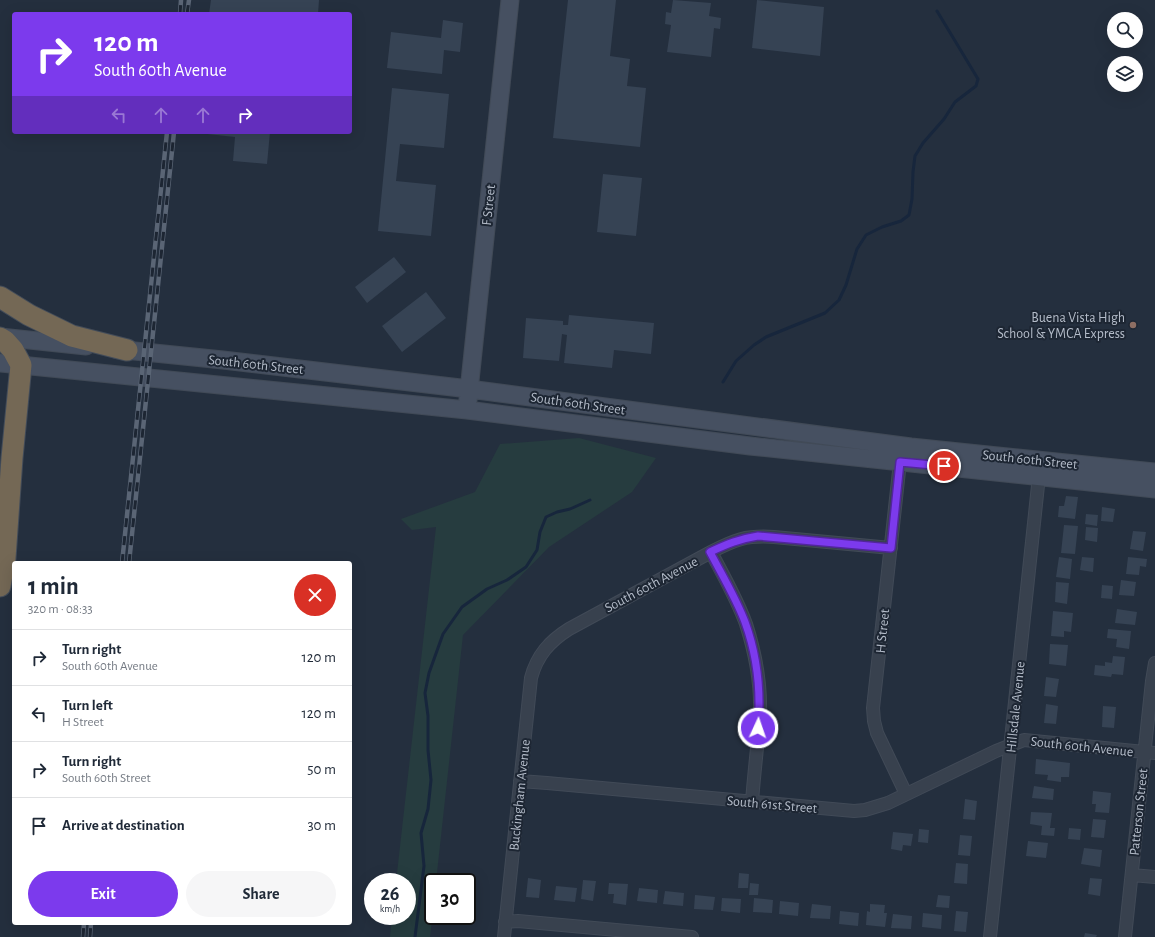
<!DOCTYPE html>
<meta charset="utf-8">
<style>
:root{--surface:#fff;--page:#f6f6f7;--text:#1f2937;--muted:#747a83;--line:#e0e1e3;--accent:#7c3aed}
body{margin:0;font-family:"Alegreya Sans",sans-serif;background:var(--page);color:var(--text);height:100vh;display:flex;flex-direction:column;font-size:15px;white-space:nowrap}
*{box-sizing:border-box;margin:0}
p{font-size:13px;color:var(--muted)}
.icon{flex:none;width:22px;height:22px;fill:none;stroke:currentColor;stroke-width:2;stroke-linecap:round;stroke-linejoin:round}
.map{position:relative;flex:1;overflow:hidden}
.drawer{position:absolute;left:12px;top:561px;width:340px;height:364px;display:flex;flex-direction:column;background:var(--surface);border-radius:4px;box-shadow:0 4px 16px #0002}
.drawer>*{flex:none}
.banner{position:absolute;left:12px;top:12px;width:340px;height:122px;border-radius:4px;box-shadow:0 4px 16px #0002;background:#7c3aed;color:#fff;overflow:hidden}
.fabs{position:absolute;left:1107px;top:12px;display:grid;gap:8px}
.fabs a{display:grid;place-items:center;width:36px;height:36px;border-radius:50%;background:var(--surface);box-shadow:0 4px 16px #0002;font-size:20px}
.speed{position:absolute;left:364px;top:873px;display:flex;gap:8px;font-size:20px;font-weight:700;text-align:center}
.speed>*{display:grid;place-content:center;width:52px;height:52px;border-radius:50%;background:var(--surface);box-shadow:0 4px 16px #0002;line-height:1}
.speed small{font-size:10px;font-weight:400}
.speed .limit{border:2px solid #111;border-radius:6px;background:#fff;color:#111}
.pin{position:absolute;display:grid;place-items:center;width:34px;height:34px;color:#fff;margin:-17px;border:2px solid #fff;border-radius:50%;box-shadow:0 1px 4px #0007}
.me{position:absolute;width:44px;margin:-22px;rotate:3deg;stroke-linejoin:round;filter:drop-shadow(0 0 3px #0008)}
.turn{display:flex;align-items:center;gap:14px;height:84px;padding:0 16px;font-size:18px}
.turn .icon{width:52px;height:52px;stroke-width:2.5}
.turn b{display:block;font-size:28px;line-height:34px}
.lanes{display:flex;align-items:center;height:38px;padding:0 16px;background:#0003;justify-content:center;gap:20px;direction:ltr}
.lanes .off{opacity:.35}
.round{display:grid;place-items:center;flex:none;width:42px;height:42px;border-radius:21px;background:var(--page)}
.overview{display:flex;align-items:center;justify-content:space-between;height:68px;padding:0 16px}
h1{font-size:24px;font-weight:700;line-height:30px}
.primary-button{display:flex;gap:8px;margin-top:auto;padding:8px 16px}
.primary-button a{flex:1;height:46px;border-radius:24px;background:var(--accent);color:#fff;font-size:16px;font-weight:700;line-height:46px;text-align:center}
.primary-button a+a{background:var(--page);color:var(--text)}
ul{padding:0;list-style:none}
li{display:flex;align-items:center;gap:12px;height:56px;padding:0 16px;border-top:1px solid var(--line)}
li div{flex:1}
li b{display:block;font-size:15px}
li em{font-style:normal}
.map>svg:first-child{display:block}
.green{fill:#263c3f}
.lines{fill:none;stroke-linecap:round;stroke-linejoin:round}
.stream{stroke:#17263c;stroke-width:3}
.building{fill:#364354}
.minor-casing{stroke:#414a57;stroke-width:14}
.secondary-casing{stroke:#414a57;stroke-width:19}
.motorway-casing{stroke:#434c59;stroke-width:23}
.minor{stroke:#38414e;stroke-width:12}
.secondary{stroke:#465061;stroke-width:17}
.motorway{stroke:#746855;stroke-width:21}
.rail-casing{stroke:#5a6575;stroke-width:4.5}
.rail{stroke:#1d2633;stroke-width:3;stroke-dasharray:9;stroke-linecap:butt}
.route-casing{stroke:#51269a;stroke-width:10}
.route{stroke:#7c3aed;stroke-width:7}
.education-dot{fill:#8d6e63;stroke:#1d2633;stroke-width:1.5}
.labels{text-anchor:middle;stroke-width:4;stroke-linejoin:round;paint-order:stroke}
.street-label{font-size:14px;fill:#b4bcc9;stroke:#1d2633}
.poi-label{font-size:14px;fill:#b4bcc9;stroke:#1d2633;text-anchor:end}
</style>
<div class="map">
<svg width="1155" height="937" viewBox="0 0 1155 937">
<rect width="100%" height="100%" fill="#242f3e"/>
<path class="green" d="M579,438L656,458L632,492L549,547L463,635L436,882H433V912L430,937H390L392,916H407V882H396L436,527L412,530L401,519L475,492L500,444Z"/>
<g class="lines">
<path class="stream" d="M723,382L736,361L754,345L766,337L825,313L839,300L846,285L857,249L866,235L882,227L901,221L909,215L912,199L913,172L915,156L923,143L944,119L955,102L976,86L978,79L937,11
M415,937L424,866L421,833L428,809L431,780L428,750V716L425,693L429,673L443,634L462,607L487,589L507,580L526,567L537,550L540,532L546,517L557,512L570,509L590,500"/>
</g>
<path class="building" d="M211,0H319L318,14H209Z
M568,0H616L610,56L630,59L627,86L646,88L640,147L553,138Z
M673,0L711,3L709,16L721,18L720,29L714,28L711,57L667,52L671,25L665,24L666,12L671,13Z
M757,0L824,7L820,56L752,48Z
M443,20L463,23L460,52L444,50L442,74L387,68L391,32L441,38Z
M392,88L449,94L444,148L400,144L396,181L436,185L431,236L378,231Z
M198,132H270L267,164L233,161L235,137L198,133Z
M603,174L642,178L636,236L597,232Z
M394,257L406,272L367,303L355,287Z
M426,292L446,318L402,352L382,326Z
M569,315L654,323L651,354L614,350L612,368L564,363L567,335L562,334L559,361L523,358L526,318L563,321V325H568Z
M1066,496L1078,497L1075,519L1058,517L1059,506H1064Z
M1102,507L1115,509L1113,522L1101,521Z
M1086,514L1098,515L1097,526L1085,524Z
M1064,525L1078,526L1075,554L1061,553Z
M1086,527L1098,528L1097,542L1085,540Z
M1133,531L1146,532L1143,551L1130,549Z
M1059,557L1072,559L1070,579L1056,577Z
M1082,557L1094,558L1093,572L1080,570Z
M1128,557L1147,559L1146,567L1140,566L1139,575L1126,574Z
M1121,580L1136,582L1134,596L1119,595Z
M1056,582L1069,583L1067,604L1055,602Z
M1102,585L1113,586L1112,599L1101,598Z
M1117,609L1137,612L1135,625L1115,623Z
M1053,611L1073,613L1071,632L1064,631V637L1051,636Z
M1108,629L1131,631L1129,649L1116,647L1117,639L1107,638Z
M1050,644L1068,645L1066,666L1049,664Z
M1113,656L1125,657L1123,675L1112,674L1111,677L1094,675L1095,665L1105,666V662L1112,663Z
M1046,677L1059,679L1056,697L1044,696Z
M1046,704L1058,706L1056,724L1044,723Z
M1103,706L1116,707L1114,728L1102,727Z
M1036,759L1070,763L1069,777H1061V782L1047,780L1048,775L1035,774Z
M1034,786L1054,789L1053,800L1032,798Z
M1093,791L1111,793L1109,813L1095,812L1096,804H1092Z
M965,799L977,801L975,820L963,819Z
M1031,812L1052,813L1050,828H1055L1054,836L1041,835L1042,826L1030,824Z
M1093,819L1106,820L1104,838L1091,837Z
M1069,828L1081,829L1080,840L1068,839Z
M919,829L929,830L928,843L918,842Z
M893,832L913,834L911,846L903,845L902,851L891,849Z
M960,835L972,836L970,856L958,855Z
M1028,841L1048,843L1046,858L1026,856Z
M1084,848L1102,850L1100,867L1081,864Z
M956,863L968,864L967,884L954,883Z
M739,873L749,874L748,888H738Z
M528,878L541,880L539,898L526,897Z
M1090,878L1102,879L1100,896L1088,894Z
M583,880L596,881L593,901L581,899Z
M609,883L628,884L626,905L613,903L614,894H608Z
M750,883L759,884L758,895H749Z
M556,886L577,888L575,902L554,900Z
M639,888L658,890L657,903L637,901Z
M665,891L684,893L683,906L663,904Z
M695,895L715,897L713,910L694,909Z
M938,895L950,896L949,908L936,907Z
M722,898L741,899L740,913L721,911Z
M754,898L773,900L772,913L753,912Z
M780,901L799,903L798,916L779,914Z
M812,904L831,906L830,919L810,918Z
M870,904L885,905L884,913H887L885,927L866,925L867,911L870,912Z
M840,911L859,913L858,926L839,924Z
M956,911L968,912L966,932L954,931Z
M923,913L942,915L941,929L922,927Z
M893,914L912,916L911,929L891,928Z
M1085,933L1097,935L1096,937H1084Z"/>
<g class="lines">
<g class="minor-casing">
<path id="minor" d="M900,462L873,708L874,721L877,733L906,794
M711,552C723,575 737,599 746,624C755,652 761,684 760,714C758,743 754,773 752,802
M520,781L547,783L854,811L865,810L888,803L996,751L1024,740L1155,753
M1132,875L1155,877
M505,922L518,921L692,937
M504,937L531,678C537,655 550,641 569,629L711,552C734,540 746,535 774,537L891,548
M990,937L1039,476
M1125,937L1152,681L1155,663"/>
</g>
<g class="secondary-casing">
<path id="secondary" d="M0,337L86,346
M115,349L223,360L469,389L911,447L1155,472
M0,363L467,410L750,446L1155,489
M468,400L510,0"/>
</g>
<g class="motorway-casing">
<path id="motorway" d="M0,297L29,315L72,336L127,350
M0,338L5,341L13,350L21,365L12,458L5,558L0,586"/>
</g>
<use href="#minor" class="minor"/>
<use href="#secondary" class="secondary"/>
<use href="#motorway" class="motorway"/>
<g class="rail-casing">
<path id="rail" d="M180,14L181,0
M187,14L189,0
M122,563L167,132
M129,563L174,132
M83,937L84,923
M90,937L91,923"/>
</g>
<use href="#rail" class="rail"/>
</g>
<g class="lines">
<g class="route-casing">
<path id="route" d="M758,728C761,693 757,655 745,622C736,598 722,575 710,552C727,544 739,539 758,536L891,548L900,462L944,466"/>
</g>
<use href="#route" class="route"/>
</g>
<circle class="education-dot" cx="1133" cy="325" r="4"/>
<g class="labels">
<g class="street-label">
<text transform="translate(488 205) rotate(-84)" y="5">F Street</text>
<text transform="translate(256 364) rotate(6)" y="5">South 60th Street</text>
<text transform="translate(578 403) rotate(8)" y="5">South 60th Street</text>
<text transform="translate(1030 459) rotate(6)" y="5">South 60th Street</text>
<text transform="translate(651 584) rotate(-28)" y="5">South 60th Avenue</text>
<text transform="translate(882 631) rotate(-84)" y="5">H Street</text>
<text transform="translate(1015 707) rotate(-84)" y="5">Hillsdale Avenue</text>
<text transform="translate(1082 746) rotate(6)" y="5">South 60th Avenue</text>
<text transform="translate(519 795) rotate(-84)" y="5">Buckingham Avenue</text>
<text transform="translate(772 804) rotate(5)" y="5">South 61st Street</text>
<text transform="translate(1138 812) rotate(-84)" y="5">Patterson Street</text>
</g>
<g class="poi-label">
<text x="1125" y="322">Buena Vista High<tspan x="1125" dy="16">School &amp; YMCA Express</tspan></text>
</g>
</g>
</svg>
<div class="fabs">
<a><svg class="icon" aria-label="search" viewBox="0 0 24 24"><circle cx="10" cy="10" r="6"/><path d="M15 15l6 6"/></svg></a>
<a><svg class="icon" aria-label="layers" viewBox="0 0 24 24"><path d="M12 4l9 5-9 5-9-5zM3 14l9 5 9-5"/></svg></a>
</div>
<div class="speed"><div>26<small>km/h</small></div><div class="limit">30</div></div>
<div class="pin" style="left:944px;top:466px;background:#d93025"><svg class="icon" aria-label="arrive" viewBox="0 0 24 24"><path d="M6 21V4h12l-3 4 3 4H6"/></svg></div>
<svg class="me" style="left:758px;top:728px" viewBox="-20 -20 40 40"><circle r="17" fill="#7c3aed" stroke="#fff" stroke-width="3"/><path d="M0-11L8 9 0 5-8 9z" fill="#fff"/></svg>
<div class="banner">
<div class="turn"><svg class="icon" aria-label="right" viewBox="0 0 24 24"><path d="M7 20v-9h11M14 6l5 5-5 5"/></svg><div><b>120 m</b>South 60th Avenue</div></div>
<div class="lanes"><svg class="icon off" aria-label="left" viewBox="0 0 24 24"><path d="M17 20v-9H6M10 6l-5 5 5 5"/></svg><svg class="icon off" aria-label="ahead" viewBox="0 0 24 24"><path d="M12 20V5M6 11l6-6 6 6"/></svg><svg class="icon off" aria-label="ahead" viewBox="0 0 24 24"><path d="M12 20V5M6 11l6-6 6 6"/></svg><svg class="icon" aria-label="right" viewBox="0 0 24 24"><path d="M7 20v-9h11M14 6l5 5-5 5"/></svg></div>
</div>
<section class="drawer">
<div class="overview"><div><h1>1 min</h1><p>320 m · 08:33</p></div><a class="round" style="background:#d93025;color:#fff"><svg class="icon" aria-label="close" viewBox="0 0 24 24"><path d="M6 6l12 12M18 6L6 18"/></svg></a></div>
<ul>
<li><svg class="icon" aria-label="right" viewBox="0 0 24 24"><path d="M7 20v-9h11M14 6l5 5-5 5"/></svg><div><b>Turn right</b><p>South 60th Avenue</p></div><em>120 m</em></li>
<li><svg class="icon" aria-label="left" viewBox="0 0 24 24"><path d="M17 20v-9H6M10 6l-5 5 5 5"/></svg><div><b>Turn left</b><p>H Street</p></div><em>120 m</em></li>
<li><svg class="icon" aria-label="right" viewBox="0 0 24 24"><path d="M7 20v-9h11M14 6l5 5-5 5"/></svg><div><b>Turn right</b><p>South 60th Street</p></div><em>50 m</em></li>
<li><svg class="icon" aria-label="arrive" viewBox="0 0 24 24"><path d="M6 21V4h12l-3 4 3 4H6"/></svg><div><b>Arrive at destination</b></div><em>30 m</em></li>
</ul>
<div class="primary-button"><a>Exit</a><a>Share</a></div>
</section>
</div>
